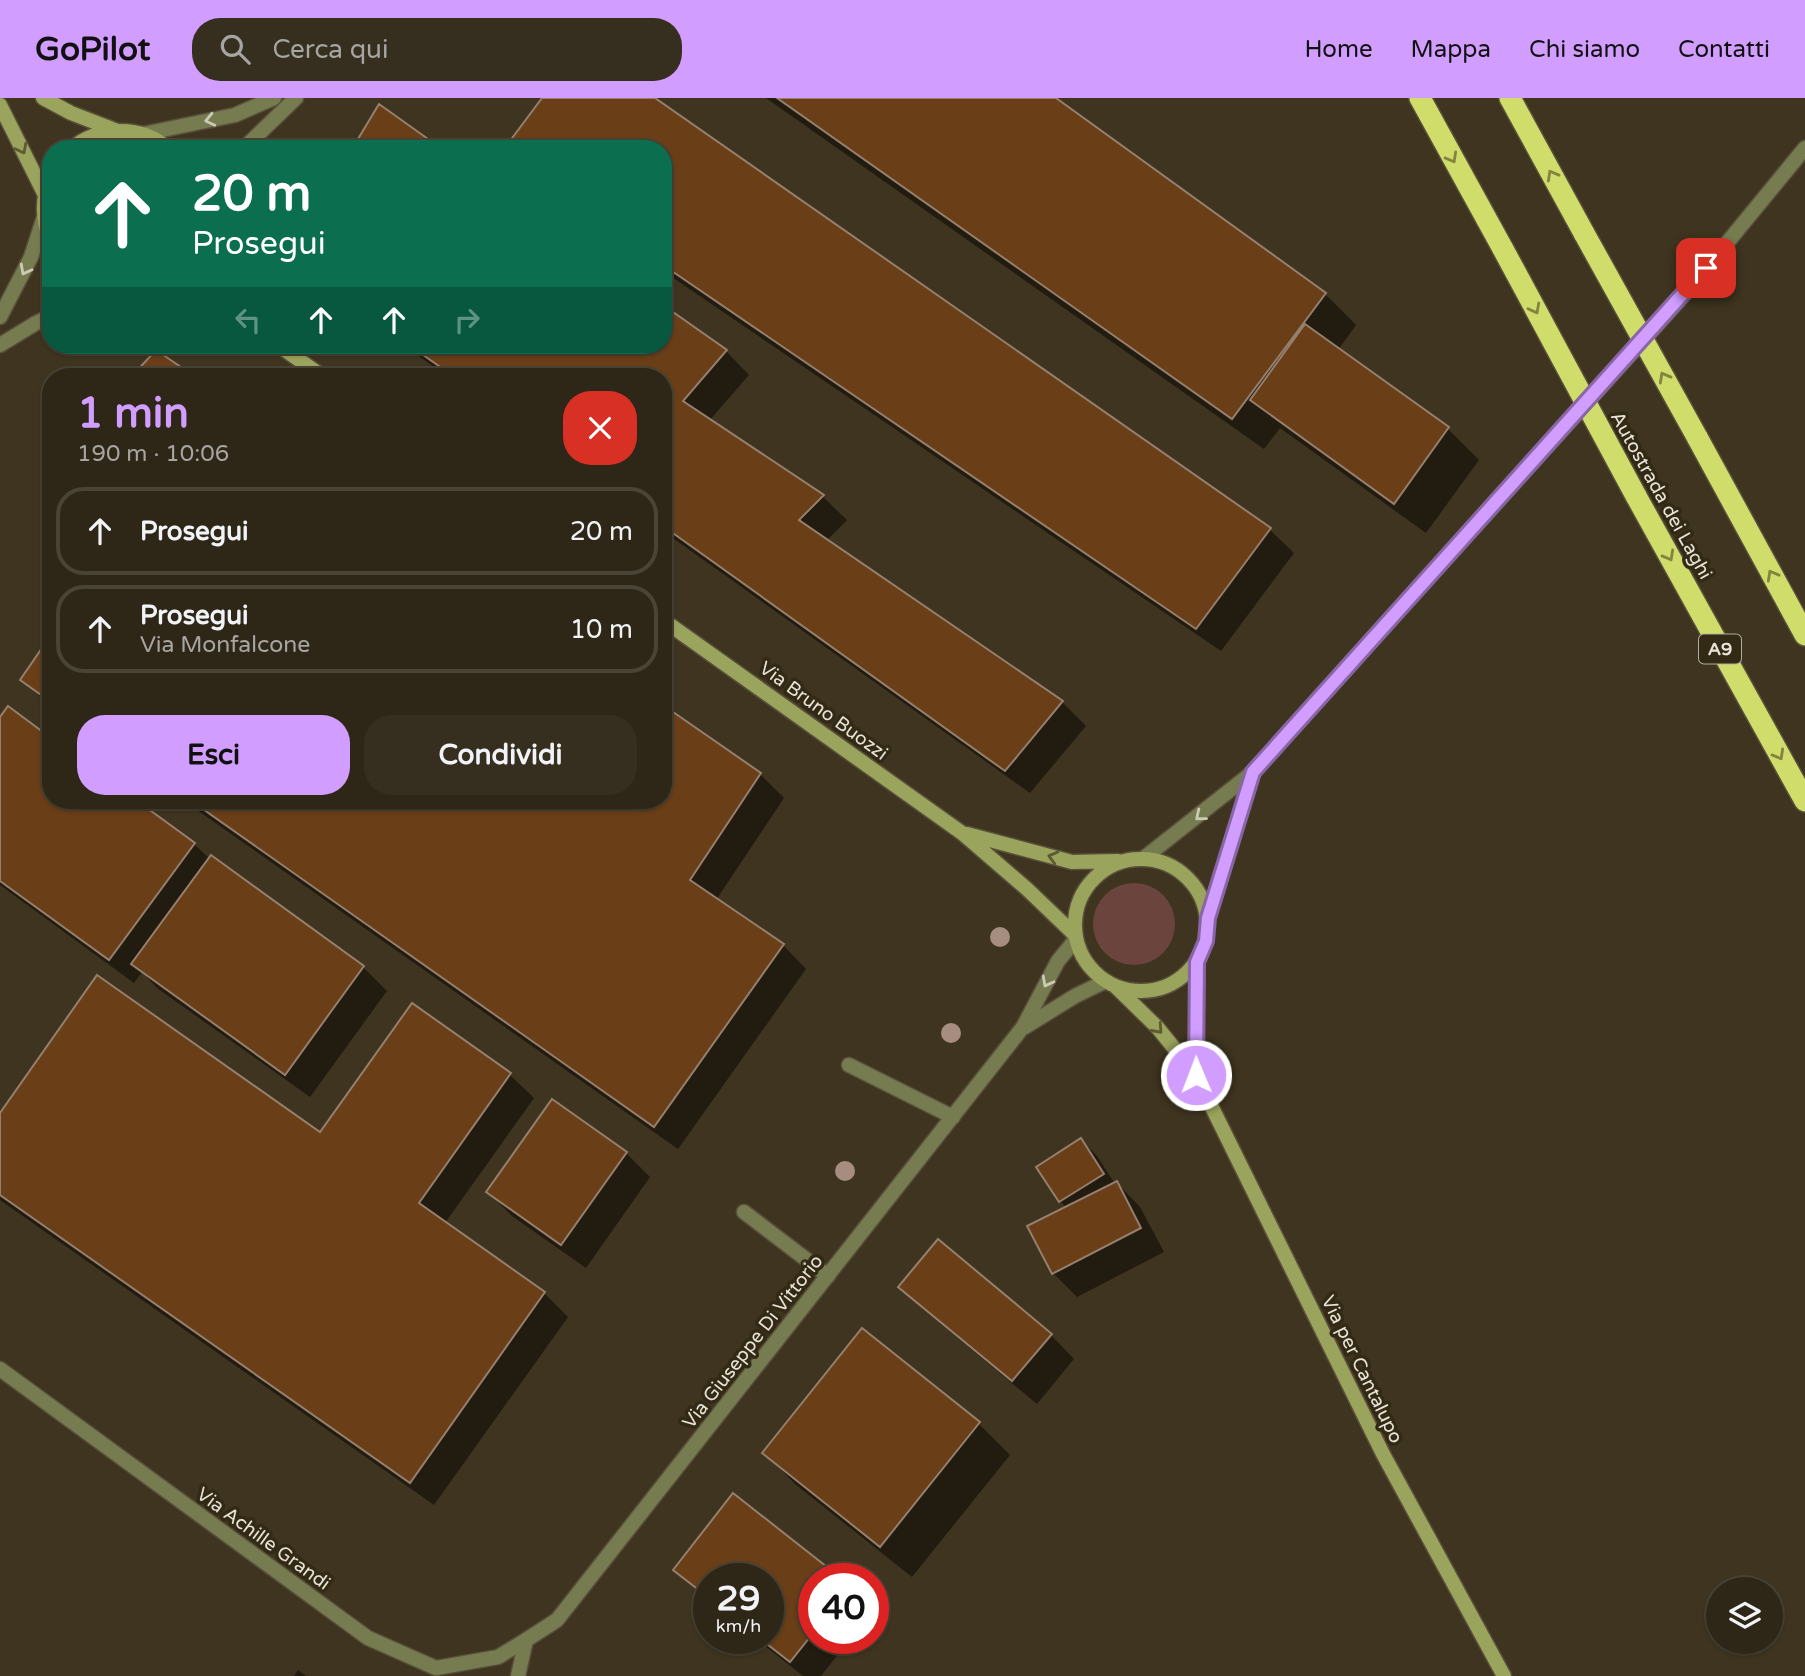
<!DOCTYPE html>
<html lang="it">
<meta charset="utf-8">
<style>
:root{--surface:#2e2717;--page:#362f20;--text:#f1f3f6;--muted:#a7a5a1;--line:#494436;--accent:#d19dfe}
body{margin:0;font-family:"Varela Round",sans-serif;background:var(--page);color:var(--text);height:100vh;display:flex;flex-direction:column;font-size:26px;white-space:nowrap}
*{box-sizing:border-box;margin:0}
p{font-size:23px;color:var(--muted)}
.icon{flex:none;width:38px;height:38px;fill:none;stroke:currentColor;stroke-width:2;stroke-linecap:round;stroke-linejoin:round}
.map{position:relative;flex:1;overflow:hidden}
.drawer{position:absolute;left:42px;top:270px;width:630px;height:441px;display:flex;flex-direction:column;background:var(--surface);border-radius:28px;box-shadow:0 2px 5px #0004,0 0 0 2px var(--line)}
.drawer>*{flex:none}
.hud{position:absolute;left:42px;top:42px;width:630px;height:214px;border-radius:28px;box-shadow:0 2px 5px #0004,0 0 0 2px var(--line);background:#0b6e4f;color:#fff;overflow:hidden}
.tools{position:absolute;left:1706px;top:1479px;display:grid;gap:14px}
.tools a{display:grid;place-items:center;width:77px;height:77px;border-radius:50%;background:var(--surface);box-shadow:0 2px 5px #0004,0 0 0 2px var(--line);font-size:35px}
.speed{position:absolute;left:693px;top:1465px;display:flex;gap:14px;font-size:35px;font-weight:700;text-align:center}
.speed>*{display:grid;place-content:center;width:91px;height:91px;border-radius:50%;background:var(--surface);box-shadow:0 2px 5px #0004,0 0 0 2px var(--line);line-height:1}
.speed small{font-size:18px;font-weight:400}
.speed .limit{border:10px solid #d22;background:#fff;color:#111}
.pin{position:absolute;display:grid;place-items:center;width:60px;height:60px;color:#fff;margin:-30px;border-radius:14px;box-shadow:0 4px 10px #0006}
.me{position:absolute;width:77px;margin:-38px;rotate:359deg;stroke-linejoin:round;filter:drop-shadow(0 0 5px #0008)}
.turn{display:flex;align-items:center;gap:24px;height:147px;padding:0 35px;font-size:32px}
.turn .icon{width:91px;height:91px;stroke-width:2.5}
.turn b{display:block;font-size:49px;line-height:60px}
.lanes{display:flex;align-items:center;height:66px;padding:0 35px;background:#0003;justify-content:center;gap:35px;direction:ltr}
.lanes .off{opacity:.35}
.round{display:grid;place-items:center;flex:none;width:74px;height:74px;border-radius:28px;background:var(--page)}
.headline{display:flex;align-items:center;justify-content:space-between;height:119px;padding:0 35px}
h1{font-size:42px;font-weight:700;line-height:52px;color:var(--accent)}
.cta{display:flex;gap:14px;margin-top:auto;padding:14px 35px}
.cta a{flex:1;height:80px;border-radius:28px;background:var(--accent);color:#111;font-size:28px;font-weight:700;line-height:80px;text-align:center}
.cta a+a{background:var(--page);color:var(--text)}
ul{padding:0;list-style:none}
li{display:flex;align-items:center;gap:21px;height:88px;margin:0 14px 10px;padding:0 21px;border:4px solid var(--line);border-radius:28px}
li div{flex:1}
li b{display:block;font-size:26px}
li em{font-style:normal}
header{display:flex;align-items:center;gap:42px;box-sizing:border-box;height:98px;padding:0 35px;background:var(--accent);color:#111}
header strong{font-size:33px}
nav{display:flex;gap:38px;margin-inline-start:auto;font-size:24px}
.search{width:490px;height:63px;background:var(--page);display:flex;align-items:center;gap:18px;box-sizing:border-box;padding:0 24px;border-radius:28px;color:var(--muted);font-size:26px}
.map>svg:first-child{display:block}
.green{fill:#6b453d}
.shadow{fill:#0007}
.building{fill:#6a3e17;stroke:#957f6e;stroke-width:2}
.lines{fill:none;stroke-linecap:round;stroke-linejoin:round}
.lane-casing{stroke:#59503c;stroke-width:17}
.street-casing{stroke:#59503c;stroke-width:17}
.secondary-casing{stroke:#59503c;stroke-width:17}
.highway-casing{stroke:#59503c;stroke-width:24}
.lane{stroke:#767c50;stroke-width:14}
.street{stroke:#767c50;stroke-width:14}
.secondary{stroke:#9ba45c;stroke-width:14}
.highway{stroke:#d0dd6a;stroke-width:21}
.highway-bridge-casing{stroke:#59503c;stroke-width:24;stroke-linecap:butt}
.highway-bridge{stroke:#d0dd6a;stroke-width:21}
.tree{fill:#a68d7f}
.oneway{stroke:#ccc9b4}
.oneway2{stroke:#5d5b32}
.oneway3{stroke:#828440}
.route-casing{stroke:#8866a5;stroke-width:18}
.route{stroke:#d19dfe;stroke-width:12}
.labels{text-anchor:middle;stroke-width:7;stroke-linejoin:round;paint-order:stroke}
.shield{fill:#332a16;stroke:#b2ac9c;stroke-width:2}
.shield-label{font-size:18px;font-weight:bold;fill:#e8e3d6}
.street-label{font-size:19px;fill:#e8e3d6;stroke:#332a16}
</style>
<header>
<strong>GoPilot</strong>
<div class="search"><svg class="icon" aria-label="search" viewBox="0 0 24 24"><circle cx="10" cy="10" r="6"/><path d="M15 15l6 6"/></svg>Cerca qui</div>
<nav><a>Home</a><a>Mappa</a><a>Chi siamo</a><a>Contatti</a></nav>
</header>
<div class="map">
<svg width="1805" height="1578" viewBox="0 0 1805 1578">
<rect width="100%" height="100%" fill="#3e341f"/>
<path class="green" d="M1093 826a41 41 0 1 1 82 0a41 41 0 1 1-82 0Z"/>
<path class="shadow" d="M544,0H652L1270,432L1294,455L1221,553L663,173V51Z
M766,0H1053L1325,196L1356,227L1338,252L1448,331L1479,362L1426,435L1280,330L1264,351Z
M403,247H663L726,253L749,277L709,323L823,399L847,422L826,443L1062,604L1086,628L1030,695L663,433V278H447Z
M51,540V609L22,582Z
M0,622L51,702H133L194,746L210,761L363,869L387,893L310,999L157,890L142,874L134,885L0,787Z
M760,676L784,700L716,802L783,847L806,871L678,1051L183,702H663Z
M412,907L510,977L534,1000L445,1125L544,1195L568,1219L434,1407L0,1102V1018L321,1037Z
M553,1003L626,1055L650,1079L586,1170L512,1118L488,1094Z
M1081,1042L1097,1058L1115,1086L1117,1085L1140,1109L1164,1154L1077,1199L1053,1175L1067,1110L1060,1103Z
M900,1189L1051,1237L1074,1261L1037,1306L924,1212Z
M862,1232L979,1326L1010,1357L912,1479L795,1386L764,1354Z
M734,1398L838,1480H814V1540H851L821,1578H803L755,1540H768V1480H709V1503L675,1472Z
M298,1572L306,1578H294Z"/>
<path class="building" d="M542,0H655L1271,430L1196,531L663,167V51H504Z
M777,0H1056L1326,195L1232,321Z
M379,6L442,51H352Z
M663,207L727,252L683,303L824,397L799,422L1063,603L1005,673L663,428V278H453L409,247H663Z
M1305,226L1449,329L1394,406L1250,302Z
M156,252L194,278H132Z
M51,537V604L20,582Z
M663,607L761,675L690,782L784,846L654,1029L190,702H663Z
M8,608L51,640V702H136L195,745L109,862L0,783V619Z
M211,757L364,868L285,977L131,866Z
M97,877L320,1034L412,905L511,975L419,1105L545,1194L410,1385L0,1097V1015Z
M552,1001L627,1054L561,1147L486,1094Z
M1081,1040L1104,1076L1059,1104L1036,1069Z
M1117,1083L1141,1130L1052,1176L1027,1128Z
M938,1141L1052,1236L1012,1283L898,1189Z
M862,1230L980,1324L880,1449L762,1355Z
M733,1395L841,1480H814V1534L790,1564L759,1540H768V1480H709V1500L673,1472Z"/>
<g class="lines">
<g class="lane-casing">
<path id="lane" d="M849,967L953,1019
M744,1114L828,1178"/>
</g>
<g class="street-casing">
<path id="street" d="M143,36L235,17L274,0
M243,51L296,0
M0,219L31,159L43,122
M0,247L36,225L51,218
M1144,760L1253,674L1690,190L1805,50
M1208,820L1253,675
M1025,929L1075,898L1106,883
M0,1271L368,1540L436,1570L498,1559L526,1542
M518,1578L526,1542L557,1522L1023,929L1058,863L1076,841"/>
</g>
<g class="secondary-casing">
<path id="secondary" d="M43,0L71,15L115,32
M0,7L44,95
M71,51C99,27 142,27 169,51
M51,75C42,101 41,119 51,144
M278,247L322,278
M663,522L962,735L1027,791L1075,837
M967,736L1072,764L1118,763
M1075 827a66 66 0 1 1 132 0a66 66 0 1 1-132 0Z
M1116,889L1157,929L1196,977L1383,1356L1504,1578
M1196,977L1197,864"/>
</g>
<g class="highway-casing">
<path id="highway" d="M1420,0L1503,151
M1510,0L1585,137
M1697,339L1805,537
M1636,398L1805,703"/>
</g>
<use href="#lane" class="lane"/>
<use href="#street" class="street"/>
<use href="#secondary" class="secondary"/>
<use href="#highway" class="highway"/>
<g class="highway-bridge-casing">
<path id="highway-bridge" d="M1585,137L1697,339
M1503,151L1636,398"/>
</g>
<use href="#highway-bridge" class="highway-bridge"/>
</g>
<g class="tree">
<circle cx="1000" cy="839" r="10"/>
<circle cx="951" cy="935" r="10"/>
<circle cx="845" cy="1073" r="10"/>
</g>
<defs><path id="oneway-chevron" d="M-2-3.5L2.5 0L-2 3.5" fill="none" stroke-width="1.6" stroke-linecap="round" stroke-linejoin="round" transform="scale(1.75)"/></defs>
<g class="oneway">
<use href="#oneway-chevron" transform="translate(210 22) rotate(167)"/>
<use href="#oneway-chevron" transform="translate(25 172) rotate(118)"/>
<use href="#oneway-chevron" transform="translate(1200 718) rotate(141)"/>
<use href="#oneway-chevron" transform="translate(1047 884) rotate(118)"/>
</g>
<g class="oneway2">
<use href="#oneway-chevron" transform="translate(22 51) rotate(63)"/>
<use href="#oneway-chevron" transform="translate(1053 759) rotate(-165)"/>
<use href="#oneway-chevron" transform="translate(1158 931) rotate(48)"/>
</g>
<g class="oneway3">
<use href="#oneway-chevron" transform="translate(1452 60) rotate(61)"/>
<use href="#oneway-chevron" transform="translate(1552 77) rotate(-119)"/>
<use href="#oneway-chevron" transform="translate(1535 211) rotate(62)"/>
<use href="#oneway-chevron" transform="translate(1664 279) rotate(-119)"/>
<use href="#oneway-chevron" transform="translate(1669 458) rotate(61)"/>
<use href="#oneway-chevron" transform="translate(1772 477) rotate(-119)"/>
<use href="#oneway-chevron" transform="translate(1779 657) rotate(61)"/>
</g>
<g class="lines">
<g class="route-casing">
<path id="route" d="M1196,977L1197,864L1206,843L1208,820L1253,674L1706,170"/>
</g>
<use href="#route" class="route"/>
</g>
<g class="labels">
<rect class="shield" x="1699" y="536.5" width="42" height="29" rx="5"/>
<g class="shield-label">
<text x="1720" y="557">A9</text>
</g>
<g class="street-label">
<text transform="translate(1662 397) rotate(61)" y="7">Autostrada dei Laghi</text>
<text transform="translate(824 612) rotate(36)" y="7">Via Bruno Buozzi</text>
<text transform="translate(752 1243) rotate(-52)" y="7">Via Giuseppe Di Vittorio</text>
<text transform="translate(1363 1271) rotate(64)" y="7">Via per Cantalupo</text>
<text transform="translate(264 1440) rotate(36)" y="7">Via Achille Grandi</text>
</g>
</g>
</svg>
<div class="tools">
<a><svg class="icon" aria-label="layers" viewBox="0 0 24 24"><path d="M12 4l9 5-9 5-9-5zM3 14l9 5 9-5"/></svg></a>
</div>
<div class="speed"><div>29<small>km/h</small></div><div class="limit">40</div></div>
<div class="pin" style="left:1706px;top:170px;background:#d93025"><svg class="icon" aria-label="arrive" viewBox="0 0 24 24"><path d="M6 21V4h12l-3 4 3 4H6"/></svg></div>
<svg class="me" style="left:1196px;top:977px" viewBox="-20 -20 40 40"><circle r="17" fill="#d19dfe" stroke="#fff" stroke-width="3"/><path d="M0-11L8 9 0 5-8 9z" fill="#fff"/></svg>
<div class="hud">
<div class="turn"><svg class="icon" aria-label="ahead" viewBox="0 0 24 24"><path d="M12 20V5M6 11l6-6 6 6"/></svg><div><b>20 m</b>Prosegui</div></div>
<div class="lanes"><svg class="icon off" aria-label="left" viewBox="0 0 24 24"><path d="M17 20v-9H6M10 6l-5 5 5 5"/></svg><svg class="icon" aria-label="ahead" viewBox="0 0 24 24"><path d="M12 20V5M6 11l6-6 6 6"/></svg><svg class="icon" aria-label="ahead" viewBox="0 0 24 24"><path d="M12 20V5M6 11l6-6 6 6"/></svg><svg class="icon off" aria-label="right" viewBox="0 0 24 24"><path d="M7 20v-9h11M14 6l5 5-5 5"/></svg></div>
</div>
<section class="drawer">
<div class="headline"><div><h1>1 min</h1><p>190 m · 10:06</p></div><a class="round" style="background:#d93025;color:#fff"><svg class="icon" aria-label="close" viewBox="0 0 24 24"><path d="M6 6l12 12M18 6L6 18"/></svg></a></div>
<ul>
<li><svg class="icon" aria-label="ahead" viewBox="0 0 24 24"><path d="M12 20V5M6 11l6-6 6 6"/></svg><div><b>Prosegui</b></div><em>20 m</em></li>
<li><svg class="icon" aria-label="ahead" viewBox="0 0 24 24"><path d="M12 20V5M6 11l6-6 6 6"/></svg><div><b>Prosegui</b><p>Via Monfalcone</p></div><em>10 m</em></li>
</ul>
<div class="cta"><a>Esci</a><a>Condividi</a></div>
</section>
</div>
